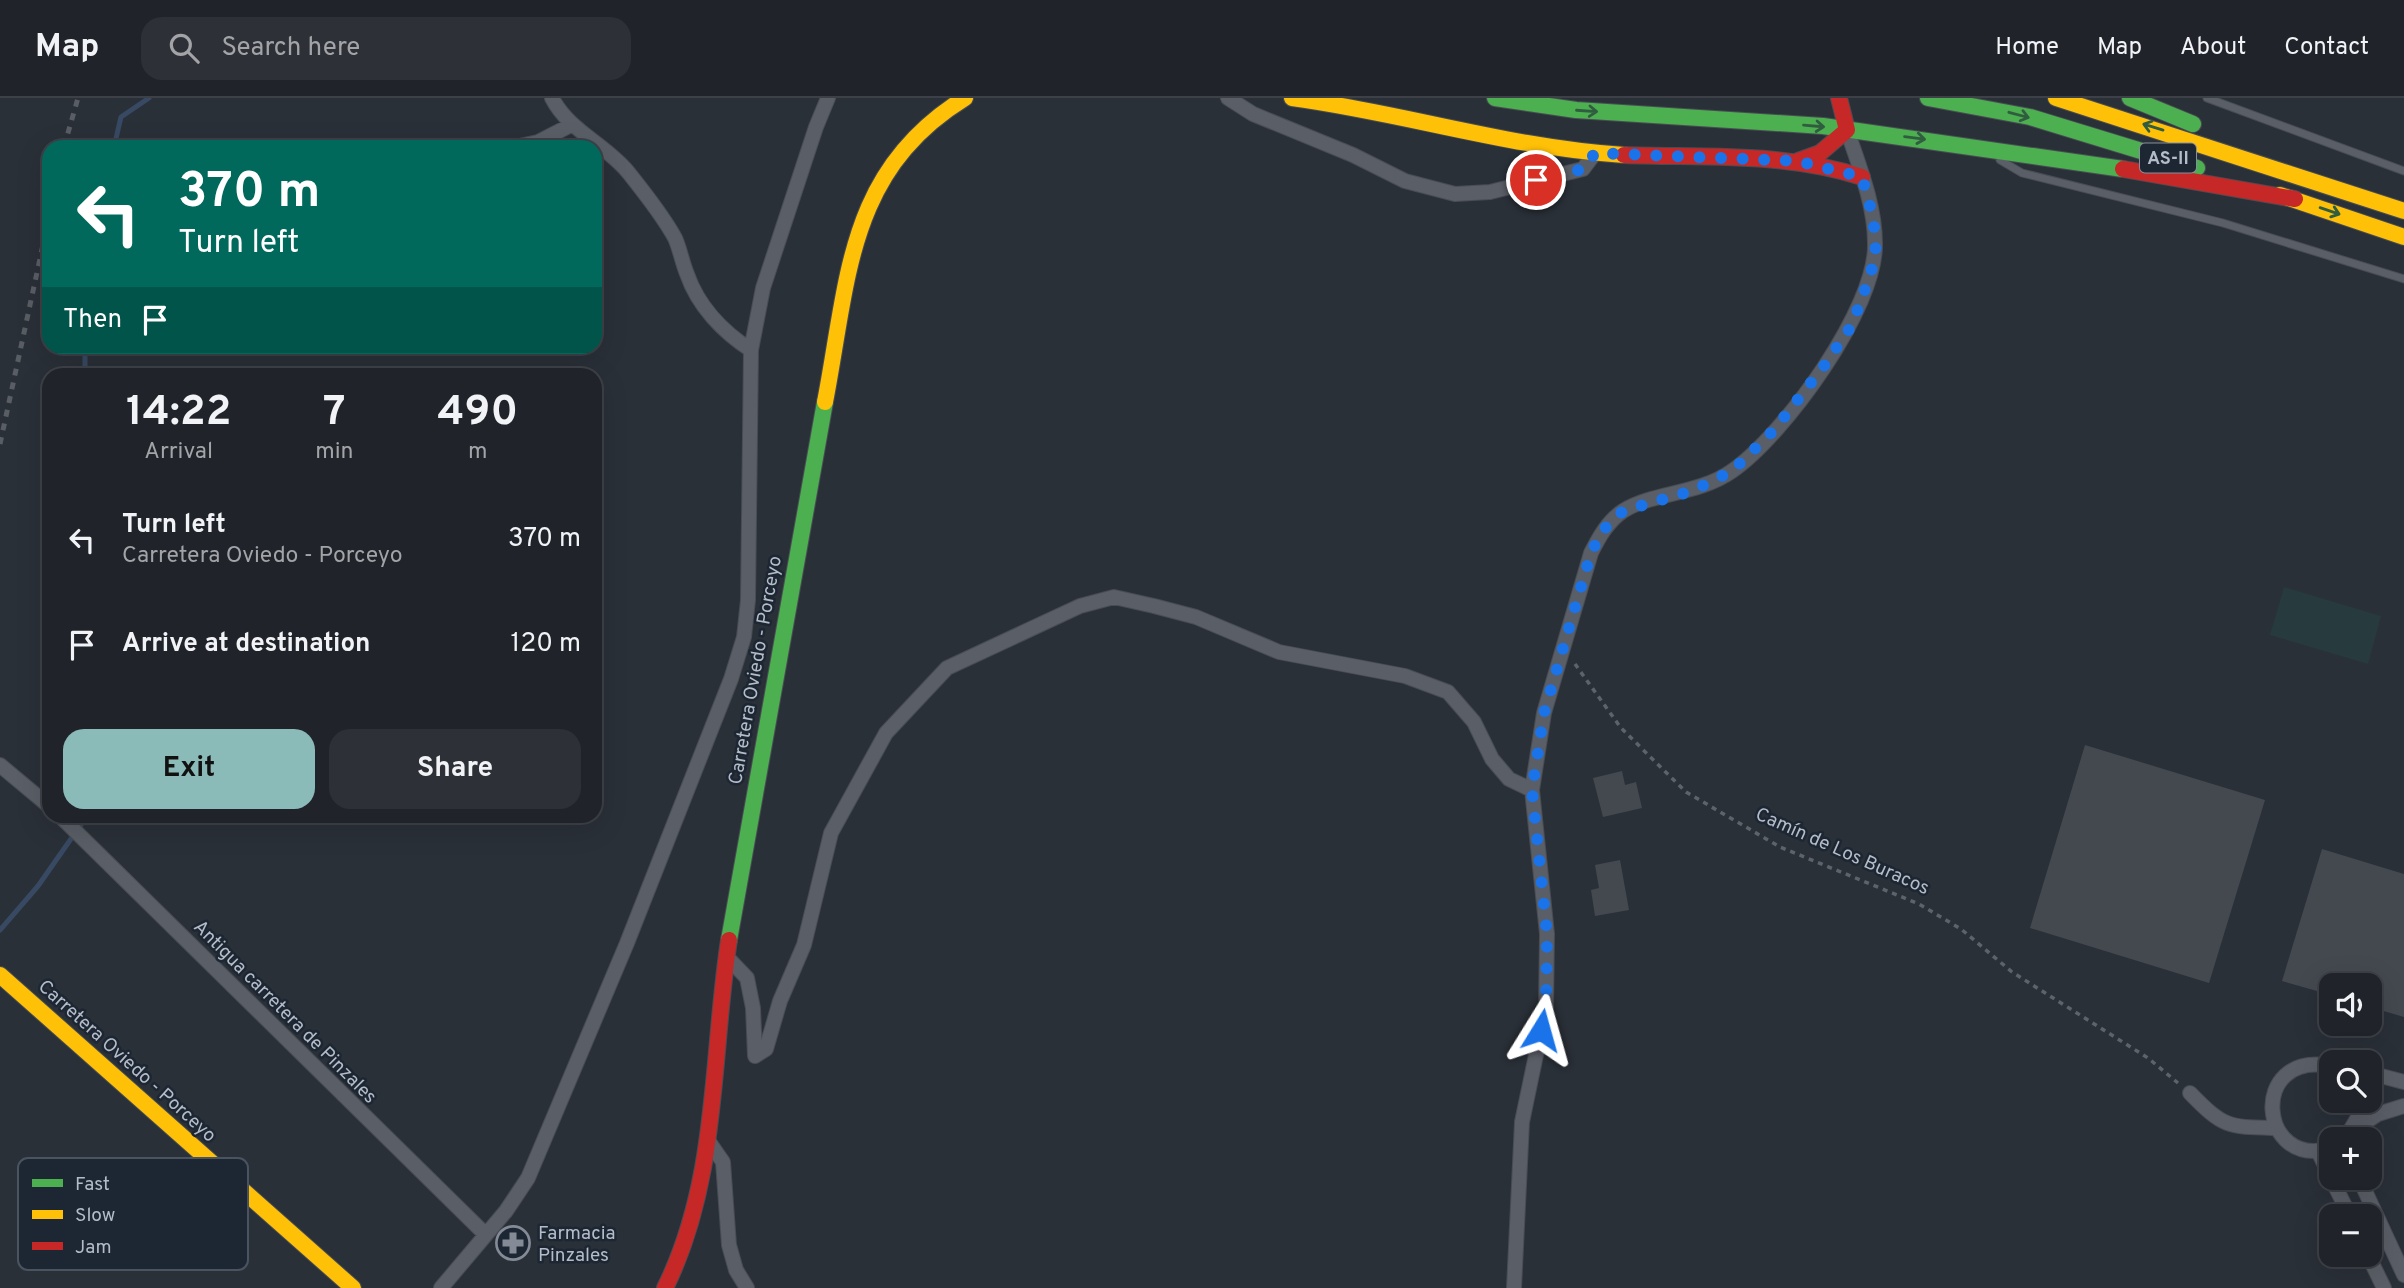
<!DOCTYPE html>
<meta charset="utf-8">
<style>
:root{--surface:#20242a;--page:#2d3036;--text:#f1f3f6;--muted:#a2a4a8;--line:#3d4147;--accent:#8bbbb9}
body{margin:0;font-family:Overpass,sans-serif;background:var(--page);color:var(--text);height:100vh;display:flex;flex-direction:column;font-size:26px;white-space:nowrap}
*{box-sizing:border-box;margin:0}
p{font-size:23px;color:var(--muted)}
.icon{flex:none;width:38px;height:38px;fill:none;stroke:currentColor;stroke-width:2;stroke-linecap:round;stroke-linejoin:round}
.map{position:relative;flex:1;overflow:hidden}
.panel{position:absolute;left:42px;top:270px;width:560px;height:455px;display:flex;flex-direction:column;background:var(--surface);border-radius:21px;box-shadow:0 7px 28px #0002,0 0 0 2px var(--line)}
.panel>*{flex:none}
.guide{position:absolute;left:42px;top:42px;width:560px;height:214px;border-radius:21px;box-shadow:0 7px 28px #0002,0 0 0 2px var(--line);background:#00695c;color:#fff;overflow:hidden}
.tools{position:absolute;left:2319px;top:875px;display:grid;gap:14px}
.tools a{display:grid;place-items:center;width:63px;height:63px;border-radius:14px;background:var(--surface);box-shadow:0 7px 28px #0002,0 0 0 2px var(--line);font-size:35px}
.pin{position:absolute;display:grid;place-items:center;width:60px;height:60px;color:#fff;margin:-30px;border:4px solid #fff;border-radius:50%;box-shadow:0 2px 7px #0007}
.me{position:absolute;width:77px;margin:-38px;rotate:8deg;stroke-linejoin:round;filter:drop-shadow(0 0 5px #0008)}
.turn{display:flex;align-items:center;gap:24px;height:147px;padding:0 21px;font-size:32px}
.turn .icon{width:91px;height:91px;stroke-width:2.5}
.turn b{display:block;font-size:49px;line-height:60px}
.then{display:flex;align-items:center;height:66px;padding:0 21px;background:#0003;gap:14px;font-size:26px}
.eta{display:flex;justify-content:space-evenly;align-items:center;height:119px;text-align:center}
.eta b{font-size:42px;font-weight:700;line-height:49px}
.button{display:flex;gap:14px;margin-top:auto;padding:14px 21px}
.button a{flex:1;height:80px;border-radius:21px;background:var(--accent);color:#111;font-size:28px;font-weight:700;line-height:80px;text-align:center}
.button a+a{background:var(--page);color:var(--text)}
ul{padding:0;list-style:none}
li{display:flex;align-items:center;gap:21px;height:105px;padding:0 21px}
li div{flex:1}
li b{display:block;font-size:26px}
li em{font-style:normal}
header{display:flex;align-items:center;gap:42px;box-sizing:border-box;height:98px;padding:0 35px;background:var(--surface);border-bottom:2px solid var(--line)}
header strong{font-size:33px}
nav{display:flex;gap:38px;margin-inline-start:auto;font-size:24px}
.search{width:490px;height:63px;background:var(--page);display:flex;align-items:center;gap:18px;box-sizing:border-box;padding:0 24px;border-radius:21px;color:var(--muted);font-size:26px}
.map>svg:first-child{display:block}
.green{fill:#273a3e}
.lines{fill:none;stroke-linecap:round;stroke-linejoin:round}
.stream{stroke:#384963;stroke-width:5}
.building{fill:#444950}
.lane-casing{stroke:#484c53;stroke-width:9}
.street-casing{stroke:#484c53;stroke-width:16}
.fast-casing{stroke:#484c53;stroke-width:18}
.slow-casing{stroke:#484c53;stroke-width:18}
.jam-casing{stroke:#484c53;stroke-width:18}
.path{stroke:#5d636a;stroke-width:3.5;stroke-dasharray:5 5;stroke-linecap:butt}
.lane{stroke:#5a5e66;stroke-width:7}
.street{stroke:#5a5e66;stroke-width:14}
.fast{stroke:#4caf50;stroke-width:16}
.slow{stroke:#ffc107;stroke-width:16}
.jam{stroke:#c62828;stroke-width:16}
.rail{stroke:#595d64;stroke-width:5;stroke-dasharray:7 7;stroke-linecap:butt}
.oneway{stroke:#305d3f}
.route{stroke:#1a73e8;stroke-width:12;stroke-dasharray:0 21.6}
.labels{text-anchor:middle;stroke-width:5;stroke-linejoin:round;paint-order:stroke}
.shield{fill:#1d2633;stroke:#878f9c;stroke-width:2}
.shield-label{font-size:18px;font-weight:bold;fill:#b4bcc9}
.street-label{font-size:19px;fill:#b4bcc9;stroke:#1d2633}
.poi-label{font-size:19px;fill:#b4bcc9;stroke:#1d2633;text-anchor:start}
.key{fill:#1d2633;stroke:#4a5360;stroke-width:2}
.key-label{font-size:19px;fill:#b4bcc9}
</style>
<header>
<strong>Map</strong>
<div class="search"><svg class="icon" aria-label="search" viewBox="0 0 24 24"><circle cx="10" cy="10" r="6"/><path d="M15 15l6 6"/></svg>Search here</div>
<nav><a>Home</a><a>Map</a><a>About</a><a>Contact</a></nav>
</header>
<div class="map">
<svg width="2404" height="1190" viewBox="0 0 2404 1190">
<rect width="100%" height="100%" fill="#2a3038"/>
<path class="green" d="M2284,489L2381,518L2368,566L2270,537Z"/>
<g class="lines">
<path class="stream" d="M114,49L121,19L149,0
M85,248V276
M0,832L38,788L87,718"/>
</g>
<path class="building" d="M2085,647L2265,702L2209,885L2030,830Z
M1622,673L1625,687L1636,684L1642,710L1603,719L1593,680Z
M2322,751L2404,776V919L2370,909V887H2331V897L2282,883Z
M1620,762L1629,812L1595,818L1591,792L1599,790L1595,767Z"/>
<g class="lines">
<g class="lane-casing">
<path id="lane" d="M2207,0L2404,73
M2000,62L2022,75L2223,125L2404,181"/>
</g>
<g class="street-casing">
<path id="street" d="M552,0C569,33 605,46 628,74C644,94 663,118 675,140C680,151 682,164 687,176C698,208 723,234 751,252
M1228,0L1253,16L1353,57L1405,83L1455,96L1490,94L1583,71L1595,55
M515,49L538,44L571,27
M0,667L49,708
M60,718L485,1136
M726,858L747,880L753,910L755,958L766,951L780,903L804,847L831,735L886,635L947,570L1080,508L1114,499L1154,508L1196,519L1279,554L1405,578L1448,594L1474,624L1492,661L1509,681L1532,692
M2331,968C2247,952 2259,1073 2331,1050
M2370,975L2404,984
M2190,995C2224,1030 2228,1029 2276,1030
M2352,1033L2378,1016L2404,1008
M707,1041L723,1064L729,1147L736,1172L747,1190
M2345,1041L2358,1019V1003
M2318,1053L2331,1080
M2331,1080L2350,1118
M2359,1080L2404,1177
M2368,1157L2384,1190
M441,1190L506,1113L528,1080L627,845L731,581L744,539L748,502L751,252L763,190L816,29L828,0
M1514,1190L1522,1024L1546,909L1547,836L1532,692L1544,615L1591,455C1599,439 1608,423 1623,413C1653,394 1698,397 1732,373C1784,337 1877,210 1875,145C1875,107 1859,68 1847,32"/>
</g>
<g class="fast-casing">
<path id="fast" d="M1495,0L1576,12L1823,28L2123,71
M1928,0L2030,19L2197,70
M2130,0L2193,26
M729,842L825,304"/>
</g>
<g class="slow-casing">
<path id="slow" d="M1292,0C1404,15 1511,50 1624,57
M2056,0L2404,113
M2280,97L2404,139
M825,304C849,180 847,73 965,0
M0,877L353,1190"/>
</g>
<g class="jam-casing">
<path id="jam" d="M1624,57C1705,60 1784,54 1862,79
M1798,63L1820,55L1847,32L1839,0
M2123,71L2295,101
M665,1190C719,1081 711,959 729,842"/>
</g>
<path class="path" d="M1575,566L1621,630L1686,694L1780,749L1919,806L1961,831L2012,874L2148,960L2178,985"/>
<use href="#lane" class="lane"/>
<use href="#street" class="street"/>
<use href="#fast" class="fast"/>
<use href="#slow" class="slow"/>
<use href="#jam" class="jam"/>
<path class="rail" d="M64,49L78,0
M0,346L49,119"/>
</g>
<defs><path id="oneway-shaft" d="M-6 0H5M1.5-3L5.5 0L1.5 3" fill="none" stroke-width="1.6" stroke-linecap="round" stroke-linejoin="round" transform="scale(1.75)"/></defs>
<g class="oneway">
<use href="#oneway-shaft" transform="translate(1587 13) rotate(4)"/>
<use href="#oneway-shaft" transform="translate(2019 17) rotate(15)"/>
<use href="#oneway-shaft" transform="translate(1814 28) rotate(5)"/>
<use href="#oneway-shaft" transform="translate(2153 29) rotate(-163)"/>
<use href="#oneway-shaft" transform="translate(1915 40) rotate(7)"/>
<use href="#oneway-shaft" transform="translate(2330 113) rotate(19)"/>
</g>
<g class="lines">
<path class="route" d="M1536,82L1583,71L1595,55L1797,63L1862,79L1873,119L1876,148L1871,175L1852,227L1824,268L1774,332L1732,373L1692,393L1623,413L1602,433L1591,455L1544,615L1532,692L1547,836L1546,909L1541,932"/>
</g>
<defs>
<g id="pharmacy-ring" transform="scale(1.75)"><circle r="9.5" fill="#1d2633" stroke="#848b96" stroke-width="1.5"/><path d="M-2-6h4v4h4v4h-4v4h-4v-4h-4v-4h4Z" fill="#848b96"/></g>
</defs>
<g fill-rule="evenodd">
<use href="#pharmacy-ring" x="513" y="1145"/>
</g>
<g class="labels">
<rect class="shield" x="2140" y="45.5" width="56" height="29" rx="5"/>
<g class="shield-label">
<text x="2168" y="66">AS-II</text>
</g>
<g class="street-label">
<text transform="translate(754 572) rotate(-80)" y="7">Carretera Oviedo - Porceyo</text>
<text transform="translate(1843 752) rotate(24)" y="7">Camín de Los Buracos</text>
<text transform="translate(286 913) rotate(45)" y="7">Antigua carretera de Pinzales</text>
<text transform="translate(128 962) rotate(42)" y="7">Carretera Oviedo - Porceyo</text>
</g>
<g class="poi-label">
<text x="538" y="1141">Farmacia<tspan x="538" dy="22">Pinzales</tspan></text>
</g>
</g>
<rect x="18" y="1060" width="230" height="112" rx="10" class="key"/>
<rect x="32" y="1081" width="31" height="8" fill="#4caf50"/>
<rect x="32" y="1112" width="31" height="9" fill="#ffc107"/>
<rect x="32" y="1144" width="31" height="8" fill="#c62828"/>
<g class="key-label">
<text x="75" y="1092">Fast</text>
<text x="75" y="1123">Slow</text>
<text x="75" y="1155">Jam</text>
</g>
</svg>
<div class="tools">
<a><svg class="icon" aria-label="sound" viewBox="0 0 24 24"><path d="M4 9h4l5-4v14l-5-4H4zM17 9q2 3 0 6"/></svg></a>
<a><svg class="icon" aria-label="search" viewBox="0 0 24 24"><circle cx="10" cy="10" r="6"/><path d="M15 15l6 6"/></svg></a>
<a>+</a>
<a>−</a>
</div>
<div class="pin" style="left:1536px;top:82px;background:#d93025"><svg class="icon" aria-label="arrive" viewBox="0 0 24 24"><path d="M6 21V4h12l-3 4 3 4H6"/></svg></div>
<svg class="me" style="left:1541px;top:932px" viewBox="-20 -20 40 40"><path d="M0-17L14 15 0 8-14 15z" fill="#1a73e8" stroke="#fff" stroke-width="4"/></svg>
<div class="guide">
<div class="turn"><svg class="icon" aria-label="left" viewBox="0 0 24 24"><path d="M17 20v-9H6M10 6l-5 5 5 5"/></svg><div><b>370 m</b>Turn left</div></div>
<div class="then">Then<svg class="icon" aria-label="arrive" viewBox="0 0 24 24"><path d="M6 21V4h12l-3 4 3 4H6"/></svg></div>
</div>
<section class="panel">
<div class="eta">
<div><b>14:22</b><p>Arrival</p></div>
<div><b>7</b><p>min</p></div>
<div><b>490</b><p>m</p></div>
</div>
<ul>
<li><svg class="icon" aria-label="left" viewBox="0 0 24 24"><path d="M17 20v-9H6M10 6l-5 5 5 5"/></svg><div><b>Turn left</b><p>Carretera Oviedo - Porceyo</p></div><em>370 m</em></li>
<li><svg class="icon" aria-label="arrive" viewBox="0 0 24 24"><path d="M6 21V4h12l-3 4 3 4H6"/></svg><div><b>Arrive at destination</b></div><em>120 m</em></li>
</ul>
<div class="button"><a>Exit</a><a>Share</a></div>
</section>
</div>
